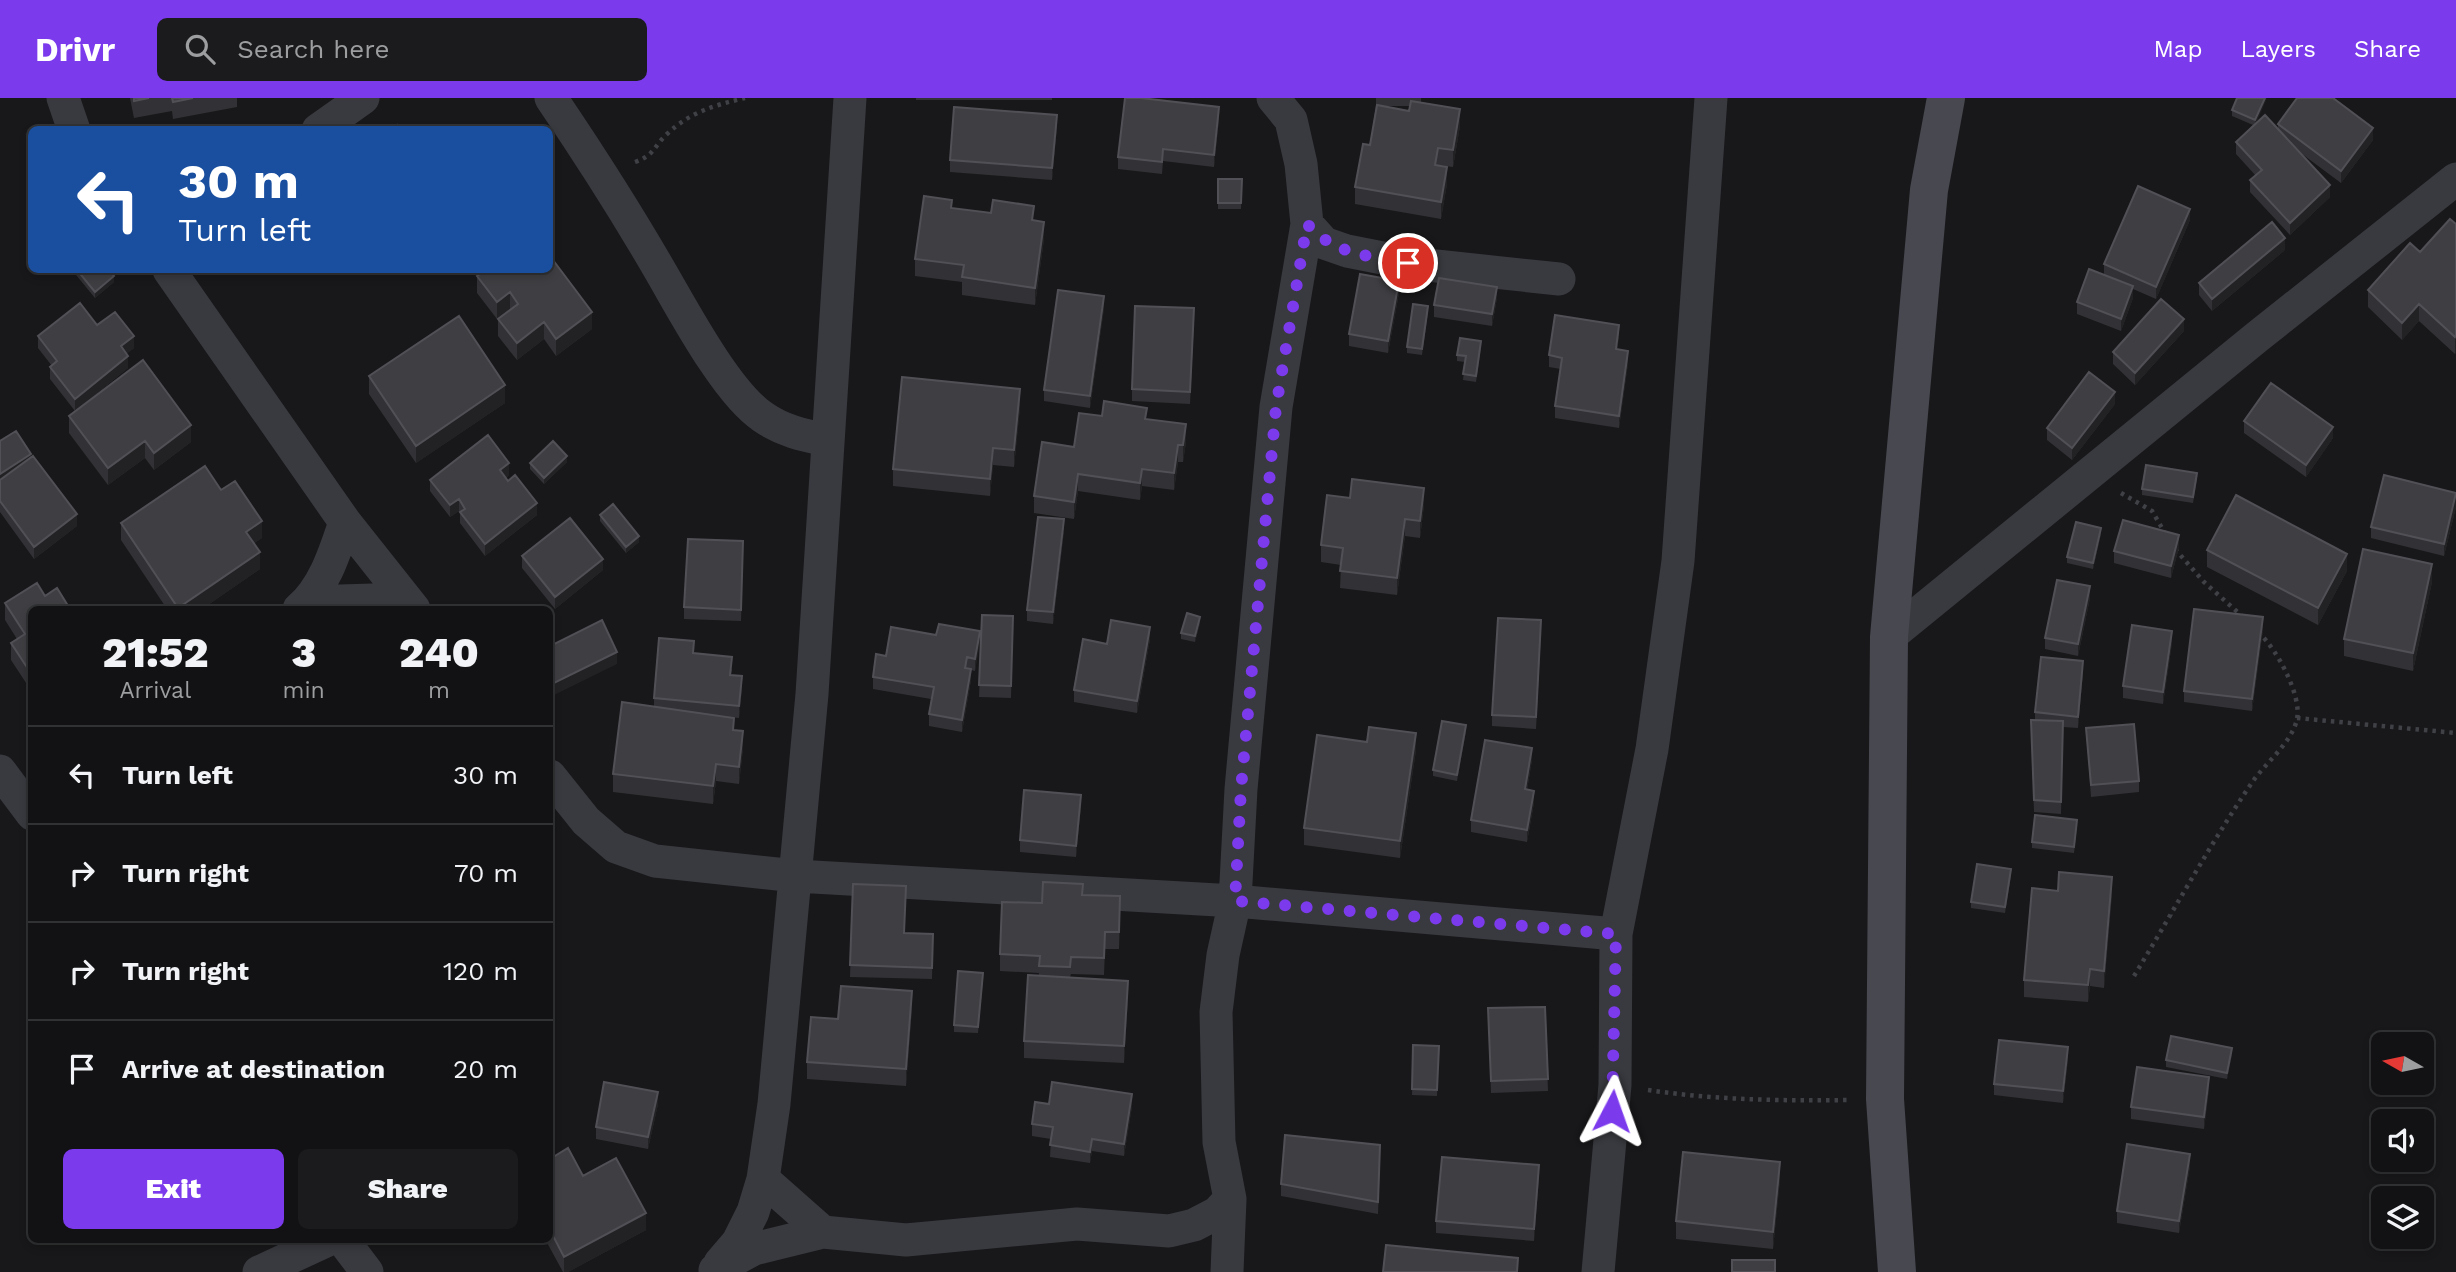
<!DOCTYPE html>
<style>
:root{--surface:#121214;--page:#1b1b1d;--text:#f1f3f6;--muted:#9c9ea0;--line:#313234;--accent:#7c3aed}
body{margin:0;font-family:"Work Sans",sans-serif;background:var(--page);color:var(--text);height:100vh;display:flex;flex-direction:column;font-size:26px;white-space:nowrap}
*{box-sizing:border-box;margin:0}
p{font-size:23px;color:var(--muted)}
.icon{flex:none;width:38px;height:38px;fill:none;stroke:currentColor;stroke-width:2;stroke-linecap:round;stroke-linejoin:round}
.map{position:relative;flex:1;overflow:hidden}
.sheet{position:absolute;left:28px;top:508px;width:525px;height:637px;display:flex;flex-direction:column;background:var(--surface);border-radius:10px;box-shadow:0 4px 10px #0003,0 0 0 2px var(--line)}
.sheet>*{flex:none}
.guide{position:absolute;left:28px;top:28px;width:525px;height:147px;border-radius:10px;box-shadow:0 4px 10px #0003,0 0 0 2px var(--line);background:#1a4fa0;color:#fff;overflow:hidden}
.needle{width:46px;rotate:279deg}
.controls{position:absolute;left:2371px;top:934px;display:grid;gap:14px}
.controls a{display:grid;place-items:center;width:63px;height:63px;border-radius:10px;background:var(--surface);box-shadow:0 4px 10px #0003,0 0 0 2px var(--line);font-size:35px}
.pin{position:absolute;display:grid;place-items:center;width:60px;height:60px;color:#fff;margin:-30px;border:4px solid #fff;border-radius:50%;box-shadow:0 2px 7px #0007}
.me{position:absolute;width:77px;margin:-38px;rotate:4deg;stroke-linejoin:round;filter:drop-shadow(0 0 5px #0008)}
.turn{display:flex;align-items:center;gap:24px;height:147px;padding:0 35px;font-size:32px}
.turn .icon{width:91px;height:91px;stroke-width:2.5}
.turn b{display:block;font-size:49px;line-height:60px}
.eta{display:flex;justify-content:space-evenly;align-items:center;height:119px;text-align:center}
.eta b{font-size:42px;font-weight:800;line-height:49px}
.primary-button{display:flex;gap:14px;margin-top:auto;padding:14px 35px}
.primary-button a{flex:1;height:80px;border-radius:10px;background:var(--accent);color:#fff;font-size:28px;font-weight:800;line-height:80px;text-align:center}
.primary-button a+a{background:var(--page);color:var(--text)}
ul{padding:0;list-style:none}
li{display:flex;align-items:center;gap:21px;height:98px;padding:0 35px;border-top:2px solid var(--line)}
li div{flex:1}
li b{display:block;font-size:26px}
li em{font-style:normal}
header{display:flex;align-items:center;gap:42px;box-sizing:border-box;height:98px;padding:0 35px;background:var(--accent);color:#fff}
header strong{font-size:33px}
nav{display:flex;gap:38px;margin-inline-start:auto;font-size:24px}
.search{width:490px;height:63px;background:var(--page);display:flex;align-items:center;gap:18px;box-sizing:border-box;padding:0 24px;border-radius:10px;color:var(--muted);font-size:26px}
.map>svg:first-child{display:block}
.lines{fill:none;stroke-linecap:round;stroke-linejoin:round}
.path{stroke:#3f4147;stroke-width:4.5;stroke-dasharray:3.5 5;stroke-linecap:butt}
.minor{stroke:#393a3f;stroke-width:33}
.secondary{stroke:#474850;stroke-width:38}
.wall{fill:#323135;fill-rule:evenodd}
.shaded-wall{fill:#222224}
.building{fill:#3f3f43;stroke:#505056;stroke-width:2}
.route{stroke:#7c3aed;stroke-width:12;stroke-dasharray:0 21.6}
</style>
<header>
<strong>Drivr</strong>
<div class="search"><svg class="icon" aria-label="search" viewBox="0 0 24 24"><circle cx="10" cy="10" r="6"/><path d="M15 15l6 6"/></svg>Search here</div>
<nav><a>Map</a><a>Layers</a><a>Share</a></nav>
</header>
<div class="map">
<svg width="2456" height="1174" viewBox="0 0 2456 1174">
<rect width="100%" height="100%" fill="#18181a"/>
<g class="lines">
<path class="path" d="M635,64C655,57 653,49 667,36C690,14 715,7 745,0
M2121,395L2152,413L2165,435
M2175,451L2204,484L2243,519
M2297,620L2456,635
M2134,878C2173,814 2209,748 2251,686C2264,666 2292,645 2297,621C2302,597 2276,550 2259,535
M1648,992C1715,1002 1782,1003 1849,1002"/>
<path class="minor" d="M63,0L74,32
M551,0C589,56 628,117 662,176C684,214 727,295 763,319C783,333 803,337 827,342
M1273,0L1291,22L1301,66L1307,126L1324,145L1347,153L1408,165L1559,181
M318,32L363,0
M169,172L345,424C335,454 324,490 299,511
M345,424L414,511
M307,504L406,501
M1889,539L2257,239L2456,81
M0,673L32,716
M550,678L586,723L616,749L655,763L796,778L1235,803L1616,836
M763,1081L823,1134
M342,1141L367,1174
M720,1165L738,1144L753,1114L763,1081L774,1006L812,596L850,0
M715,1172L754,1151L823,1134L906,1142L1077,1126L1169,1133L1194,1127L1217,1115L1230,1101L1219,1044L1216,914L1223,857L1235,803L1241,691L1276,309L1307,126
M259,1174L330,1141
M1227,1174L1230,1101
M1598,1174L1615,987L1616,836L1652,651L1678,463L1711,0"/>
<path class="secondary" d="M1897,1174L1885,1001L1889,539L1929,92L1946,0"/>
</g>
<path class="wall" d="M130,0H237V9L173,21L172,13L134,20Z
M916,0H1052V2H916Z
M1376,0H1421V4L1460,28L1453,69L1438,67L1447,86L1441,121L1355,106V89L1370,47L1376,7ZM1381,8H1410L1409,13Z
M2237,0L2257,24L2278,31V26L2373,42L2341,85L2298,53L2330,99L2290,137L2250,94V82L2256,78L2236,56V44L2253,27L2232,18V12Z
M1219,21L1214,69L1163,63L1162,76L1118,71V59Z
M1057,29L1052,82L950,74V62Z
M1218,81H1242L1241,111H1218Z
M952,110L1034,123L1044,141L1035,207L962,197V184L915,178V161Z
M2190,122L2156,201L2133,191V200L2121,233L2077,216V204L2104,177V166Z
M2456,126V254L2455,256L2419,223L2402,242L2368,209V192Z
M2285,152L2212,213L2199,197V185Z
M72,172H109L114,184L95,200Z
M477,178L592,231L556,258L544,241L517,262L498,238V221L510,211L497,221L477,195Z
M1399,195L1388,255L1349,248V236Z
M1497,200L1492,228L1434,219V207Z
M1104,210L1090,310L1044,303V292Z
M1428,214L1422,257L1407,255V249Z
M1194,222L1190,306L1132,303V291Z
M97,227L134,250L126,256L128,270L75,313L50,281V269L52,268L38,250V238Z
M2184,233L2135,287L2113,266V254Z
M1619,239L1617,251L1628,265L1619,330L1555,320V308L1561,271L1549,269V257Z
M1481,249L1476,284L1463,282L1465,264L1457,263V257Z
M369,278L505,305L416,365L369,296Z
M2115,306L2072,362L2047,342V330Z
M1020,309L1014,369L993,367L990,398L893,388V371Z
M69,318L191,344L154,372L145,360L108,387L69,335Z
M1102,318L1147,321L1186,344L1183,364H1178L1174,392L1142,388L1140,402L1078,393L1074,421L1034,415V398L1074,349Z
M2244,323L2333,340L2306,379L2244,335Z
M31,359L77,428L34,461L0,414V382Z
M567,364L544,386L530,371V365Z
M509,377L506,380L537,417L485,458L460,425V416L459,413L450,419L430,393V382Z
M2197,381L2193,405L2142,397V391Z
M221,392L262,440L254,445L260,471L202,511H167L121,442V425Z
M2456,395V409L2444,458L2371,440V429Z
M1350,400L1424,407L1420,440L1405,438L1397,497L1340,490L1341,467L1321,464V447Z
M600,417L639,444L626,455L600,423Z
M1064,433L1053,526L1027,523V512Z
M2101,436L2093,471L2067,465V459Z
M2179,449L2171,480L2114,465V453Z
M2207,452L2347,473L2318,527L2207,469Z
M743,455L741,523L684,521V509Z
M522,458L603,472L555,511L522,470Z
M2432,484L2413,573L2344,558V541Z
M45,498L32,511V594L11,562V545L17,541L5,522V505Z
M2090,500L2078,558L2045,551V540Z
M982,517L1013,518L1011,600L979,599Z
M1200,525L1195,544L1181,541V535Z
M2263,531L2252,613L2184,604V593Z
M980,533L975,573L971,572V582L962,634L929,628V616L931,601L873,591V579L886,558L936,537Z
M1541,534L1536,631L1492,628V617Z
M1150,541L1137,615L1074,604V592L1107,546Z
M2172,545L2163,606L2123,600V588Z
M694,555L732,571L731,577L742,590L739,620L728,619L743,650L739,686L716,683L713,706L613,694V676L654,609V600Z
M2083,575L2078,630L2063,629L2061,716L2034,714L2031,622H2035V614Z
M2086,630L2139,683V694L2091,699Z
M1466,633L1457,683L1433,678V672Z
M1416,652L1400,760L1304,747V730Z
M1532,662L1527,692L1534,705L1527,744L1471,734V722Z
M1081,708L1076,759L1020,754V742Z
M2077,728L2074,755L2032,750V744Z
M2011,777L2005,815L1971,810V804Z
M853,786L905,835L933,836L932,881L850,879Z
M2058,793L2112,796L2104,890L2090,888L2088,904L2024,899V882Z
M1083,797L1120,816L1119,851H1105L1104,877L1071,876L1070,879L1128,900L1124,965L1024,960V943L1039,875L1000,873V856L1042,805Z
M983,881L978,935L954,934V927Z
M1545,909L1548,993L1491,995L1488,910Z
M912,910L906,988L807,981V964L838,921Z
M1413,947L1439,948L1437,998L1412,997Z
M2232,956L2227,981L2166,969V962Z
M2068,961L2063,1005L1994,997V986Z
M2209,991L2204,1031L2131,1021V1009Z
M658,1006L648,1051L596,1041V1029Z
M1049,1006L1132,1008L1124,1058L1092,1053L1090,1065L1050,1059L1051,1041L1032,1038V1026Z
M1380,1059L1378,1116L1281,1098V1086Z
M550,1061L583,1078L646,1132L568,1174H563L545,1141H550Z
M2190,1068L2179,1135L2117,1125V1113Z
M1539,1079L1534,1143L1436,1135V1123Z
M1780,1081L1773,1151L1676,1141V1123Z"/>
<path class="shaded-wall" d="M2265,0H2267L2255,28V22Z
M1219,9V21L1214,69V57Z
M1460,11V28L1453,69V52Z
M1057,17V29L1052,82V70Z
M2373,30V42L2341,85V73Z
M1447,69V86L1441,121V104Z
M2330,87V99L2290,137V125Z
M2190,111V122L2156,201V189Z
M1044,124V141L1035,207V190Z
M2285,140V152L2212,213V201Z
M114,178V184L95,200V194Z
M1399,183V195L1388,255V243Z
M2133,188V200L2121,233V221Z
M1497,189V200L1492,228V216Z
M510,194V211L497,221V204Z
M1104,198V210L1090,310V298Z
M2419,206V223L2402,242V225Z
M1428,208V214L1422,257V251Z
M592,214V231L556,258V241Z
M2184,221V233L2135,287V275Z
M544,224V241L517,262V245Z
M1619,227V239L1616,263V251Z
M2456,237V254L2455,256V239Z
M134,238V250L121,260V248Z
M1481,243V249L1476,284V278Z
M1628,253V265L1619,330V318Z
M128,258V270L75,313V301Z
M505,287V305L416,365V348Z
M1020,291V309L1014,369V352Z
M2115,294V306L2072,362V350Z
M1186,326V344L1183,364V347Z
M191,327V344L154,372V355Z
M2333,329V340L2306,379V367Z
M145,343V360L108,387V370Z
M1178,347V364L1174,392V375Z
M993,350V367L990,398V381Z
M31,356V362L0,382V376Z
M567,358V364L544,386V380Z
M509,365V377L500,384V372Z
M1142,371V388L1140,402V385Z
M1078,376V393L1074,421V404Z
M1424,390V407L1420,440V423Z
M2456,397V409L2444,458V446Z
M459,401V413L450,419V407Z
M537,405V417L485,458V446Z
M77,416V428L34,461V449Z
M1064,421V433L1053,526V514Z
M1405,421V438L1397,497V480Z
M262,423V440L246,451V434Z
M2101,430V436L2093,471V465Z
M2179,437V449L2171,480V468Z
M639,438V444L626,455V449Z
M260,454V471L202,511H178V510Z
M2347,456V473L2318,527V510Z
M603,461V472L555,511V499Z
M2432,466V484L2413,573V555Z
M2090,488V500L2078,558V546Z
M1200,519V525L1195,544V538Z
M2263,519V531L2252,613V601Z
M1150,529V541L1137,615V603Z
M980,533V545L975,573V561Z
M2172,533V545L2163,606V594Z
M617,554V566L550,599V587Z
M2083,563V575L2078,630V619Z
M971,571V582L962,634V622Z
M742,578V590L739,620V608Z
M1466,627V633L1457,683V677Z
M743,633V650L739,686V669Z
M1416,635V652L1400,760V743Z
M1532,650V662L1525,703V691Z
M716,666V683L713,706V688Z
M1534,693V705L1527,744V732Z
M1081,697V708L1076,759V748Z
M2011,771V777L2005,815V809Z
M2112,779V796L2104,890V873Z
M2090,871V888L2088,904V887Z
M1128,883V900L1124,965V948Z
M912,893V910L906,988V971Z
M2068,949V961L2063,1005V993Z
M2232,950V956L2227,981V975Z
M2209,979V991L2204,1031V1019Z
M658,994V1006L648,1051V1039Z
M1132,996V1008L1124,1058V1046Z
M1092,1041V1053L1090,1065V1054Z
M2190,1056V1068L2179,1135V1123Z
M1780,1064V1081L1773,1151V1134Z
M1539,1067V1079L1534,1143V1131Z
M646,1115V1132L568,1174H564V1159Z"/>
<path class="building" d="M134,0H149L134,3Z
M172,0H193L173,4Z
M1125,0H1141L1219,9L1214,57L1163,51L1162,64L1118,59Z
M2237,0H2265L2255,22L2232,12Z
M2297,0H2333L2373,30L2341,73L2278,26Z
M1411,3L1460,11L1453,52L1438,50L1435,67L1447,69L1441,104L1355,89L1363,46L1370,47L1377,7L1409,13Z
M954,9L1057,17L1052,70L950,62Z
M2265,17L2330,87L2290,125L2250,82L2262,72L2236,44Z
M397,27L400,32H391Z
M1218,81H1242L1241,105H1218Z
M2138,88L2190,111L2156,189L2104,166Z
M924,98L952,102L951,110L991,115L993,102L1034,108L1032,122L1044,124L1035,190L962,179L964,167L915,161Z
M2450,121L2456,126V237L2455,239L2419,206L2402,225L2368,192L2410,145L2420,154Z
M2272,124L2285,140L2212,201L2199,185Z
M550,158L592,214L556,241L544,224L517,245L498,221L518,206L510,194L497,204L477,178L486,172H550Z
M2089,171L2133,188L2121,221L2077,204Z
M77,172H109L114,178L95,194Z
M1360,176L1399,183L1388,243L1349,236Z
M1439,180L1497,189L1492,216L1434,207Z
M1058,192L1104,198L1090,298L1044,292Z
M2161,201L2184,221L2135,275L2113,254Z
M80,205L97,227L115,214L134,238L121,248L128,258L75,301L50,269L57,263L38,238Z
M1413,206L1428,208L1422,251L1407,249Z
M1135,208L1194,210L1190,294L1132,291Z
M1555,217L1619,227L1616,251L1628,253L1619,318L1555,308L1562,260L1549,257Z
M459,218L505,287L416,348L369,278Z
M1460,240L1481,243L1476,278L1463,276L1466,258L1457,257Z
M143,262L191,327L154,355L145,343L108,370L69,318Z
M2089,274L2115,294L2072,350L2047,330Z
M902,279L1020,291L1014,352L993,350L990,381L893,371Z
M2271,285L2333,329L2306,367L2244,323Z
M1104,303L1147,310L1145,321L1186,326L1183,347H1178L1174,375L1142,371L1140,385L1078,376L1074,404L1034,398L1042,344L1074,349L1079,315L1102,318Z
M16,333L31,356L0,376V343Z
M488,337L509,365L500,372L508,383L515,377L537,405L485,446L460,414L465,411L459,401L450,407L430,382Z
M553,343L567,358L544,380L530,365Z
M33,358L77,416L34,449L0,403V382Z
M2146,367L2197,375L2193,399L2142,391Z
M205,368L221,392L235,383L262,423L246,434L260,454L178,510L121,425Z
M2384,377L2456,395L2444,446L2371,429Z
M1352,381L1424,390L1420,423L1405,421L1397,480L1340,473L1343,450L1321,447L1327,397L1350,400Z
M2236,397L2347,456L2318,510L2207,452Z
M613,406L639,438L626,449L600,417Z
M1038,419L1064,421L1053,514L1027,512Z
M570,420L603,461L555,499L522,458Z
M2123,422L2179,437L2171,468L2114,453Z
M2076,424L2101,430L2093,465L2067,459Z
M688,441L743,443L741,512L684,509Z
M2363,451L2432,466L2413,555L2344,541Z
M2057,482L2090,488L2078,546L2045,540Z
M37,485L45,498L57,490L70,511H32V577L11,545L25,536L5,505Z
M2194,511L2263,519L2252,601L2184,593Z
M1187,515L1200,519L1195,538L1181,535Z
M982,517L1013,518L1011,588L979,587Z
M1498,520L1541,522L1536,619L1492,617Z
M602,522L617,554L550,587V548Z
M1111,522L1150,529L1137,603L1074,592L1083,541L1107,546Z
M939,526L980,533L975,561L967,559L965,570L971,571L962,622L929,616L934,589L873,579L876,556L886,558L891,529L936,537Z
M2132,527L2172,533L2163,594L2123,588Z
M659,540L694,543L693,555L732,559L730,577L742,578L739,608L654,600Z
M2041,559L2083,563L2078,619L2035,614Z
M622,604L734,620L733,632L743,633L739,669L716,666L713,688L613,676Z
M2031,622L2063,623L2061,704L2034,702Z
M1442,623L1466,627L1457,677L1433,672Z
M2134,626L2139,683L2091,687L2086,630Z
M1369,629L1416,635L1400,743L1304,730L1317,637L1367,644Z
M1485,642L1532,650L1525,691L1534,693L1527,732L1471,722Z
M1024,692L1081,697L1076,748L1020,742Z
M2035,717L2077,722L2074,749L2032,744Z
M1977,766L2011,771L2005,809L1971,804Z
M2059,774L2112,779L2104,873L2090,871L2088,887L2024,882L2032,790L2058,793Z
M1043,784L1083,786L1082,797L1120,798L1119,834H1105L1104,860L1071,859L1070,869L1039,868L1040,858L1000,856L1002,804L1042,805Z
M853,786L906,788L904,835L933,836L932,870L850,867Z
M958,873L983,875L978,929L954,927Z
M1028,877L1128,883L1124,948L1024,943Z
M841,888L912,893L906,971L807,964L811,919L838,921Z
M1545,909L1548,981L1491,983L1488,910Z
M2171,938L2232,950L2227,975L2166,962Z
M1999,942L2068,949L2063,993L1994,986Z
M1413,947L1439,948L1437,992L1412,991Z
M2137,969L2209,979L2204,1019L2131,1009Z
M604,984L658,994L648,1039L596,1029Z
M1052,984L1132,996L1124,1046L1092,1041L1090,1054L1050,1047L1053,1029L1032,1026L1035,1004L1049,1006Z
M1285,1037L1380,1047L1378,1104L1281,1086Z
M2127,1046L2190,1056L2179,1123L2117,1113Z
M568,1050L583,1078L616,1060L646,1115L564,1159L550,1132V1061Z
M1683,1054L1780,1064L1773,1134L1676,1123Z
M1442,1059L1539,1067L1534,1131L1436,1123Z
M1386,1147L1518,1160L1517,1174H1383Z
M1732,1162H1775V1174H1732Z"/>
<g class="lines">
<path class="route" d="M1408,165C1367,157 1337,158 1307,126L1276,309L1241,691L1235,803L1616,836L1612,1013"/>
</g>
</svg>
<div class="controls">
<a><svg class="needle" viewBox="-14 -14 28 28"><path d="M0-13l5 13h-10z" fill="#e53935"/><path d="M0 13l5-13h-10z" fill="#9c9ea0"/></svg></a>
<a><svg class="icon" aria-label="sound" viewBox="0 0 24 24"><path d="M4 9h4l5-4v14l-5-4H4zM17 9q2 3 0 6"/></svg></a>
<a><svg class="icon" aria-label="layers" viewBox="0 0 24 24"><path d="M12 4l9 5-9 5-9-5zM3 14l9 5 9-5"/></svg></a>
</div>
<div class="pin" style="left:1408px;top:165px;background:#d93025"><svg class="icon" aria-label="arrive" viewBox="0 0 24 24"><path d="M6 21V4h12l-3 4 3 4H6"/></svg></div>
<svg class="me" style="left:1612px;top:1013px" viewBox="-20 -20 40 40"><path d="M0-17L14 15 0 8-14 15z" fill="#7c3aed" stroke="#fff" stroke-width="4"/></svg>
<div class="guide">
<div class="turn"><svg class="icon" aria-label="left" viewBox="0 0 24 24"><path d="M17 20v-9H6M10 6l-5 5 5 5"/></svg><div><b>30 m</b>Turn left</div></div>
</div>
<section class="sheet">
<div class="eta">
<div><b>21:52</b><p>Arrival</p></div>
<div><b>3</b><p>min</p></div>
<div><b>240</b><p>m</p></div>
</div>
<ul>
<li><svg class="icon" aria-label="left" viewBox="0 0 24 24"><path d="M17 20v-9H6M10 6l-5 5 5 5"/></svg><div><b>Turn left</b></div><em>30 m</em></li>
<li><svg class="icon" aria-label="right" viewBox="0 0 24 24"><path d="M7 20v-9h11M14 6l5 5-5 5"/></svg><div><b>Turn right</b></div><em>70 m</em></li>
<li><svg class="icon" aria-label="right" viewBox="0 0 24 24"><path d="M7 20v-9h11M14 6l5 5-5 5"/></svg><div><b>Turn right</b></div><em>120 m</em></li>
<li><svg class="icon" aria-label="arrive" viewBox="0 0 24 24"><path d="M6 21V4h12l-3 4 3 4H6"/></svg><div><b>Arrive at destination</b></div><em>20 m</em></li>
</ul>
<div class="primary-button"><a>Exit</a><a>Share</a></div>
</section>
</div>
